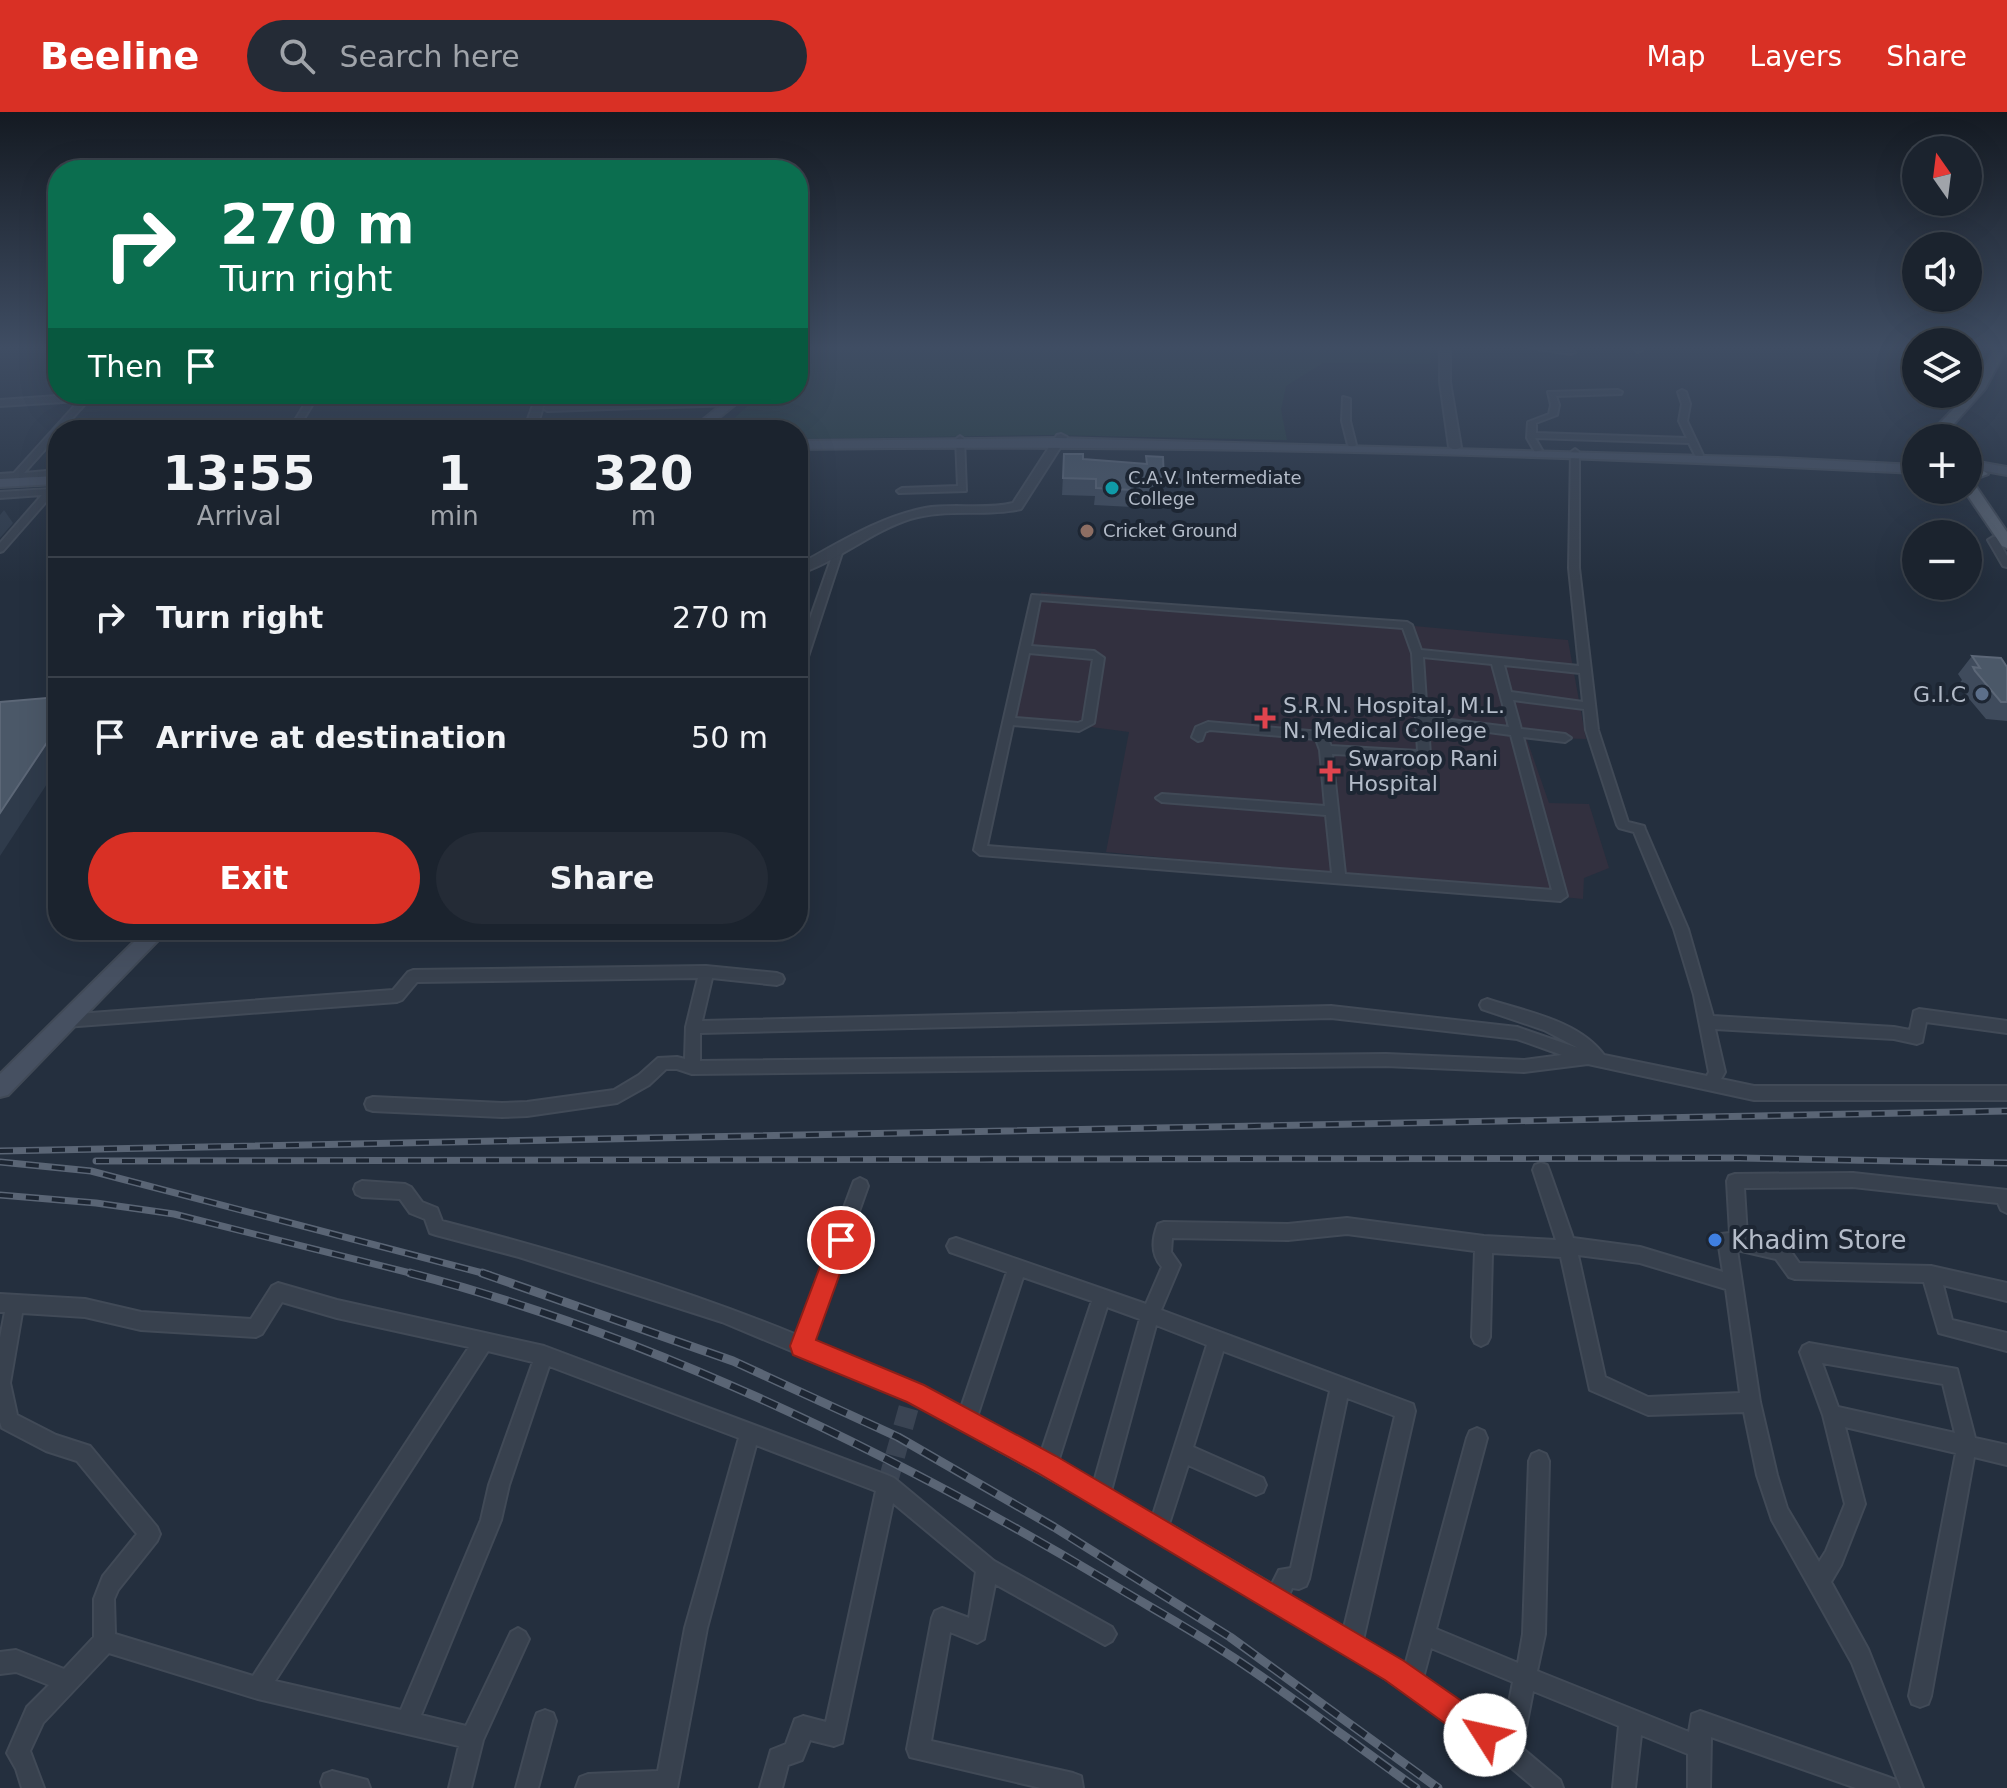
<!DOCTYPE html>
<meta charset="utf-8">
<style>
:root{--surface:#1b232e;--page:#242b36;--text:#f1f3f6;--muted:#a0a4aa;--line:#39404a;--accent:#d93025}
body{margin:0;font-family:"DejaVu Sans",sans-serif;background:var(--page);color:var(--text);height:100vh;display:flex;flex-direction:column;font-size:30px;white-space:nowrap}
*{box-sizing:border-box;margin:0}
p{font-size:26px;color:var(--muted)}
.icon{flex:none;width:44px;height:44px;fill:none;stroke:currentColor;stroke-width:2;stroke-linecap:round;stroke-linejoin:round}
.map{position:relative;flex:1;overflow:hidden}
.panel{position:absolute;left:48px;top:308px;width:760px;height:520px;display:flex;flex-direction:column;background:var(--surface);border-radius:32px;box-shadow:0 8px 32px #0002,0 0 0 2px var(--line)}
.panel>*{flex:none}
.guide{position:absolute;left:48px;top:48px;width:760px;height:244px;border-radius:32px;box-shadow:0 8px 32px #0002,0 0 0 2px var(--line);background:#0b6e4f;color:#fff;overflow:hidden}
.needle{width:52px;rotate:346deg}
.tools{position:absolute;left:1902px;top:24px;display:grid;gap:16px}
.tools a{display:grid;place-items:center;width:80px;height:80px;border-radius:50%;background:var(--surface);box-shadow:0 8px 32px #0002,0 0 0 2px var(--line);font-size:40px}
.pin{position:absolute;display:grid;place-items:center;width:68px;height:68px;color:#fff;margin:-34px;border:4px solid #fff;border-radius:50%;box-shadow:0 2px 8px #0007}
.me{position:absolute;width:88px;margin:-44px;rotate:305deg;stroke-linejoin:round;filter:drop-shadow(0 0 6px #0008)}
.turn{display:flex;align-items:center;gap:28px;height:168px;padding:0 40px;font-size:36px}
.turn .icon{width:104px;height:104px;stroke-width:2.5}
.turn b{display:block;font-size:56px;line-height:68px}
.then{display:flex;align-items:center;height:76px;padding:0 40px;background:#0003;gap:16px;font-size:30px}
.eta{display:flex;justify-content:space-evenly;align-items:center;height:136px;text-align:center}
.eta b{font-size:48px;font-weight:700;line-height:56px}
.cta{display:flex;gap:16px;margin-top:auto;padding:16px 40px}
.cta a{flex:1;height:92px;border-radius:48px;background:var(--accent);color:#fff;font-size:32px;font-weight:700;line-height:92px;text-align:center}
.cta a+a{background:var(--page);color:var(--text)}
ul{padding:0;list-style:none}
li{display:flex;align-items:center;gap:24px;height:120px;padding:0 40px;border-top:2px solid var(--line)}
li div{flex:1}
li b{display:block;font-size:30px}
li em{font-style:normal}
header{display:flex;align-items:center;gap:48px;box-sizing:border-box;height:112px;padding:0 40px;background:var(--accent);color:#fff}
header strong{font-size:38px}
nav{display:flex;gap:44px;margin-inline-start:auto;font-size:28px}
.search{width:560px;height:72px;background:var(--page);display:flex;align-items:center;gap:20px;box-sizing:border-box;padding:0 28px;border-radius:44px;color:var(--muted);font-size:30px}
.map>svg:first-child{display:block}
.medical{fill:#32303f}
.green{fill:#263c3f}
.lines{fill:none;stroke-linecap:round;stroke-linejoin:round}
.minor-tunnel{stroke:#3a4453;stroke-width:20;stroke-dasharray:20 10;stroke-linecap:butt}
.minor-casing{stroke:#414a57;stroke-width:4}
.tertiary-casing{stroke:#414a57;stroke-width:4}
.secondary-casing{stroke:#414a57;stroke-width:4}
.primary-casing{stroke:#414a57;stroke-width:4}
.minor{fill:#38414e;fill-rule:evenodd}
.tertiary{fill:#38414e;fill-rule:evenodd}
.secondary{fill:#465061;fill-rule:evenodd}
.primary{fill:#56606e;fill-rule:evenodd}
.rail-far1-casing{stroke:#5a6575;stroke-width:7}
.rail-casing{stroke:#5a6575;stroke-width:9}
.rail-far1{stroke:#1d2633;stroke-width:4;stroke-dasharray:13;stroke-linecap:butt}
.rail{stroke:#1d2633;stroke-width:6;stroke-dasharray:17;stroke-linecap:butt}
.wall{fill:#3f4b5c}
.shaded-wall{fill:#2f3b4b}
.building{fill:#4b5868;stroke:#5c6777;stroke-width:2}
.route{fill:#d93025;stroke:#8d1f18;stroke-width:2}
.culture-dot{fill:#0f9aa8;stroke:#1d2633;stroke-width:3}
.education-dot{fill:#8d6e63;stroke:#1d2633;stroke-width:3}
.service-dot{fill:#5c6f8a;stroke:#1d2633;stroke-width:3}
.health-dot{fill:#e0444e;stroke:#1d2633;stroke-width:3}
.shop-dot{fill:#3f7fe0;stroke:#1d2633;stroke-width:3}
.labels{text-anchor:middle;stroke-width:8;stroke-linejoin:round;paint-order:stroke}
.far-poi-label{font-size:18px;fill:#b4bcc9;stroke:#1d2633;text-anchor:start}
.poi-label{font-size:22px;fill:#b4bcc9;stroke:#1d2633;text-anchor:start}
.near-poi-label{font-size:26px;fill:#b4bcc9;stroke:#1d2633;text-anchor:start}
</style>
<header>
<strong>Beeline</strong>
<div class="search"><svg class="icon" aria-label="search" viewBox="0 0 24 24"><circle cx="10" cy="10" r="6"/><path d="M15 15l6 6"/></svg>Search here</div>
<nav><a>Map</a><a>Layers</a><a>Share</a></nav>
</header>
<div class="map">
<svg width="2007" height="1676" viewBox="0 0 2007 1676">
<rect width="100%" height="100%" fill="#242f3e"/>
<path class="medical" d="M1041,480L1568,528L1586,627L1526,625L1549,691L1589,692L1609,756L1584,766L1583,787L1106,740L1129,620L1016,605Z"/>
<path class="green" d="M813,236H1432L1430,252L1323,251L1286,274L1281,298L1287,328L1051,323L798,327V318H721L761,282H798V249Z"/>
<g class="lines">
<path class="minor-tunnel" d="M887,1373L913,1280"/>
<g class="minor-casing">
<path id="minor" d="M1532,236H1559L1575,240L1571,242Z
M1633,236H1641L1642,238L1638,240Z
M1618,278L1622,280L1621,282L1556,284L1559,293L1557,303L1536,311V321L1687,326L1679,309L1682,292L1678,280L1682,278L1686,280L1690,292L1687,309L1703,343L1702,345H1696L1689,331L1535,326L1542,338L1535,340L1527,326L1528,310L1549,302L1551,293L1548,280Z
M86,282H94L62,318H58V323L24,361L58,358V364L19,366L10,374L5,371L8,367L0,368V362L14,361L79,289L0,294V288Z
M311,282H319L297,318H289Z
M1343,285L1350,287V309L1356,333L1352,336L1348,333L1342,309Z
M731,288L735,291L734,293L547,299L543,296L547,293Z
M960,324L964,327L966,379L899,381L897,379L902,376L958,374L956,327Z
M1575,337L1579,340V456L1598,618L1628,710L1644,714L1645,717L1688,817L1713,904L1894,915L1910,918L1914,899L1919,897L2007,909V921L1926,910L1922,930L1917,932L1894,927L1715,917L1725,960L1721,967L1754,974H2007V988H1754L1588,952L1524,960L1386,954L692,962L677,957H666L649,973L617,991L527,1004L502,1005L373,999L367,997L365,992L367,987L373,985L502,991L527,990L614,978L639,963L658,946L677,945L685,947L686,915L698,866L417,870L402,888L397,890L65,915L60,913L58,909L60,905L65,903L393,878L408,860L413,858L706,854L777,861L782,863L784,867L782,871L777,873L712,866L702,909L1331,894L1517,915L1578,936L1544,918L1482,897L1480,893L1482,889L1487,887C1526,900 1578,908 1604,943L1707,964L1709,960L1694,883L1674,817L1634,720L1619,716L1617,713L1586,618L1584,597L1513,588L1521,617L1565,622L1571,626L1565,630L1523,625L1567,784L1560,789L980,743L974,738L1032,483L1407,510L1412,513L1421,538L1579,554L1569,456L1571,340ZM1040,488L1403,516L1412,541L1418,639L1331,634L1325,621L1321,620L1208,610L1196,615L1192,625L1198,629L1202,628L1205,620L1210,618L1316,627L1320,638L1325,694L1162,682L1156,686L1162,690L1326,703L1332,761L987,734L1013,613L1079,619L1094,611L1104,546L1094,539L1031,534ZM1029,541L1093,547L1083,609L1078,611L1015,606ZM1423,545L1492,552L1509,615L1427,605ZM1504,553L1580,561L1583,590L1511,580ZM1428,612L1511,623L1552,778L1345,762L1332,642L1428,646L1430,643ZM1331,906L1517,927L1562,943L1524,948L1386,942L700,949V921Z
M50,377L57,378L58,381L52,383L3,439L0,440V431L42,383L0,386V380Z
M2007,424V430H1999L2007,444V455L2003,454L1988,428L1993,425Z
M835,436L843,438L804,557L798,560V541Z
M1541,1051L1547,1053L1549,1058L1573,1126L1640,1135L1723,1160L1718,1128L1721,1122L1730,1121L1727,1069L1729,1064L1735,1062L1853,1061L2007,1078V1101L2001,1098L1998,1091L1853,1075L1744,1076L1747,1124L1787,1134L1799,1151L1931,1154L2007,1171V1189L1943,1173L1952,1208L2007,1221V1239L1939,1221L1924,1170L1795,1167L1789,1165L1776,1147L1737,1138L1760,1290L1777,1363L1787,1396L1819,1450L1826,1439L1845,1392L1823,1303L1800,1240L1803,1234L1809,1231L1957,1257L1975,1326L2007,1333V1353L1974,1345L1931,1584L1928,1592L1920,1595L1912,1592L1909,1584L1956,1341L1845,1315L1865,1392L1841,1453L1831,1470L1868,1537L1923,1676H1901L1852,1551L1772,1408L1757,1363L1744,1300L1648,1303L1590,1278L1561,1145L1492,1141L1490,1225L1487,1231L1481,1234L1475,1231L1472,1225L1475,1139L1347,1122L1288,1128L1172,1126L1171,1140L1180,1153L1161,1198L1413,1292L1415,1299L1363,1528L1405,1554L1467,1326L1470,1319L1477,1316L1484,1319L1487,1326L1436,1517L1518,1551L1523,1522L1529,1349L1532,1342L1539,1339L1546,1342L1549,1349L1545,1522L1537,1559L1689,1620L1692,1602L1700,1599L1888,1665L1896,1668L1899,1676H1856L1711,1625L1710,1676H1688V1642L1641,1623L1635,1676H1613L1619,1614L1533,1579L1522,1636L1560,1668L1563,1676H1535L1502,1648L1386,1567L1196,1449L909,1288L722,1210L519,1145L436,1123L430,1121L425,1107L410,1101L400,1087L362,1085L356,1082L354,1077L356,1072L362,1069L405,1072L411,1075L422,1090L437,1096L442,1109C562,1140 682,1176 797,1223L852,1074L854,1069L860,1066L866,1069L868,1074L813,1229L923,1274L961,1296L1007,1160L950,1140L947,1134L950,1128L956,1126L1146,1192L1162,1155C1151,1143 1152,1127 1158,1112L1164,1110L1288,1112L1347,1106L1484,1124L1556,1128L1533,1058L1535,1053ZM1578,1143L1640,1151L1726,1177L1740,1281L1648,1285L1605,1265ZM1023,1165L1092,1189L1041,1341L977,1305ZM1107,1195L1140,1207L1094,1370L1058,1350ZM1156,1213L1207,1233L1153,1403L1111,1379ZM1223,1239L1330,1279L1291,1456L1279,1458L1272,1472L1169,1412L1188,1353L1256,1383L1263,1380L1266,1373L1263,1366L1193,1335ZM1822,1251L1943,1272L1955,1321L1838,1295ZM1347,1286L1395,1304L1344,1516L1289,1483L1292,1476L1299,1477L1306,1474L1309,1467ZM1431,1536L1513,1570L1503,1622L1423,1566Z
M278,1171L337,1188L544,1234L887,1363L894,1366L994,1449L1112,1515L1116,1522L1112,1529L1105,1533L995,1472L984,1527L977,1531L950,1520L931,1629L1073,1661L1081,1664L1083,1676H1041L910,1645L907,1637L932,1506L935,1499L942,1496L969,1506L976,1460L893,1391L842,1631L834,1634L810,1628L802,1648L788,1653L782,1676H760L771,1638L786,1632L795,1607L803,1604L826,1610L876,1379L756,1333L707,1516L677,1676H576L580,1665L588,1662L658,1659L685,1516L739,1326L549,1254L509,1373L501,1408L421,1603L466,1614L511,1520L518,1516L525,1520L529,1527L483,1628L471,1676H449L459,1634L258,1587L109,1541L43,1611L30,1639L44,1676H22L16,1657L7,1641L27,1595L49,1573L16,1560L0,1562V1540L16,1538L64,1557L94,1525V1487L103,1464L137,1422L77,1349L46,1339L2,1316L0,1310V1226L5,1200H0V1182L85,1187L141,1200L251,1207L272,1174ZM282,1190L337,1206L469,1235L253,1564L115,1522L114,1487L118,1478L157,1429L160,1422L157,1415L90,1334L56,1323L17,1303L10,1271L22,1201L85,1205L141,1218L256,1225L262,1222ZM488,1239L533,1250L489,1373L481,1408L401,1598L275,1569Z
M545,1598L553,1601L556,1609L538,1676H516L534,1609L537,1601Z
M332,1659L367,1668L370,1676H323L321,1670L324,1662Z"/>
</g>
<g class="tertiary-casing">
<path id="tertiary" d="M1440,236H1450V270L1461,335L1455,338L1449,335L1440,270Z
M537,282H547L536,318H524Z
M1061,322L1067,325L1021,397C985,405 946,396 910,407C870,420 837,450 798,462V453C839,431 879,405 925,396C954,391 984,398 1013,391L1057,323Z"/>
</g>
<g class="secondary-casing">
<path id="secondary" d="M811,236L798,246L799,236Z
M735,282H748L704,318H690Z
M1057,326L1778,346L1916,353V361C1544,342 1170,332 798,337V329Z
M1973,349L2007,355V363L1968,356V351Z
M58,364V372L0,375V367Z
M146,818H168L8,983L0,985V962Z"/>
</g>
<g class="primary-casing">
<path id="primary" d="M1995,236H2007L1985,277L1953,313L1952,326H1938L1939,312L1968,282Z
M1968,348L1988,362L1969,369L1973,370L2007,420V436L2002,434L1964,378H1968Z"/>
</g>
<use href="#minor" class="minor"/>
<use href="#tertiary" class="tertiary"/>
<use href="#secondary" class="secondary"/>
<use href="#primary" class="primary"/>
<g class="rail-far1-casing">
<path id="rail-far1" d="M0,1039L2007,999
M96,1049L1740,1046L2007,1051
M0,1050L91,1059L490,1163
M0,1083L96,1091L174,1102L418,1163"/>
</g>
<g class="rail-casing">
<path id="rail" d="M410,1161C651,1223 892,1341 1105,1468C1148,1494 1192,1518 1234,1546C1296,1587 1355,1633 1416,1676
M482,1161L733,1249L898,1325L1054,1415L1230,1525L1438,1676"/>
</g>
<use href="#rail-far1" class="rail-far1"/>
<use href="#rail" class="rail"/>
</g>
<path class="wall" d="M1064,342L1083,347L1146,352V344L1164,369L1162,386L1133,385L1132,395L1094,393L1095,384L1062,383Z
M1972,544L2007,555V609L1986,607L1960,576L1958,573L1962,568L1958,562Z"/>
<path class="shaded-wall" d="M4,398L13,411L0,426V403Z
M58,614V655L0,744V701Z"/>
<path class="building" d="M1064,342H1083V347L1147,352L1146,344L1163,345L1164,369L1133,368V378L1096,376V367L1063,366Z
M1972,544L2001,546L2007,555V590H2001L1975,559L1973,555L1980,556Z
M58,585V614L0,701V590Z"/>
<linearGradient id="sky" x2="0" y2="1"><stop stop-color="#141a22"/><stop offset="0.5" stop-color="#3f4d63"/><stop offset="1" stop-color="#3f4d63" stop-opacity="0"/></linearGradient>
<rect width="2007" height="471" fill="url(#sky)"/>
<path class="route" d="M841,1117L849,1120L852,1128L816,1228L924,1273L1056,1344L1404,1549L1496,1613L1500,1623L1496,1633L1485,1637L1475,1633L1385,1568L1038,1361L907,1290L793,1243L790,1234L830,1128L833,1120Z"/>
<circle class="culture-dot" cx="1112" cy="376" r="8"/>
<circle class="education-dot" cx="1087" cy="419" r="8"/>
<circle class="service-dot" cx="1982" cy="582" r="8"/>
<g class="health-dot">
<path d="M1261 594h8v8h8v8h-8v8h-8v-8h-8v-8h8z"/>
<path d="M1326 647h8v8h8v8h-8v8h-8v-8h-8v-8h8z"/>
</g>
<circle class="shop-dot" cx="1715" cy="1128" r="8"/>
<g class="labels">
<g class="far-poi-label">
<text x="1128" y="372">C.A.V. Intermediate<tspan x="1128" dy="21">College</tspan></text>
<text x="1103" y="425">Cricket Ground</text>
</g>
<g class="poi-label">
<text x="1966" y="590" text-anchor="end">G.I.C</text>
<text x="1283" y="601">S.R.N. Hospital, M.L.<tspan x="1283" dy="25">N. Medical College</tspan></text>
<text x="1348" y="654">Swaroop Rani<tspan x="1348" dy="25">Hospital</tspan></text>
</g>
<g class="near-poi-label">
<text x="1731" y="1137">Khadim Store</text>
</g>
</g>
</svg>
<div class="tools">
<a><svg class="needle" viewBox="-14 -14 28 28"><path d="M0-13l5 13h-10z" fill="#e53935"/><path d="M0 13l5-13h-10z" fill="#a0a4aa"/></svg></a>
<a><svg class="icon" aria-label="sound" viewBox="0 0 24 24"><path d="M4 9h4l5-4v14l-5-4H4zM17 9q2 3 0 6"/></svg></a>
<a><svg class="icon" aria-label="layers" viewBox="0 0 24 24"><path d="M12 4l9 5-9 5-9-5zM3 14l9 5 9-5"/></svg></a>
<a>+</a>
<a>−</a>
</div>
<div class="pin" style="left:841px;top:1128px;background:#d93025"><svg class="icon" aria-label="arrive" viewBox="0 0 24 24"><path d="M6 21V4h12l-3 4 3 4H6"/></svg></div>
<svg class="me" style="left:1485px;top:1623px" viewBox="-20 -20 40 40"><circle r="19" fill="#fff"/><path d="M0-13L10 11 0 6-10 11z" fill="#d93025"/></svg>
<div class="guide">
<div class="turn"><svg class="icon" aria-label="right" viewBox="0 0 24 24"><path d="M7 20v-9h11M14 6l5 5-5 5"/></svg><div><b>270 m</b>Turn right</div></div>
<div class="then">Then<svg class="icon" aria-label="arrive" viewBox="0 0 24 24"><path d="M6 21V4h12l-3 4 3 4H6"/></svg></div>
</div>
<section class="panel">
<div class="eta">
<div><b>13:55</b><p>Arrival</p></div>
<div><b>1</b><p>min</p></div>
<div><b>320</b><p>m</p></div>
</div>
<ul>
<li><svg class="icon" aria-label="right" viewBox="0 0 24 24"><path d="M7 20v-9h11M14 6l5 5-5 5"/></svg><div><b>Turn right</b></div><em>270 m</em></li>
<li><svg class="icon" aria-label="arrive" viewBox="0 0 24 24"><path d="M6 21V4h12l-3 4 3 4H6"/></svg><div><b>Arrive at destination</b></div><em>50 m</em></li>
</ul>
<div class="cta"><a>Exit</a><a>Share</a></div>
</section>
</div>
